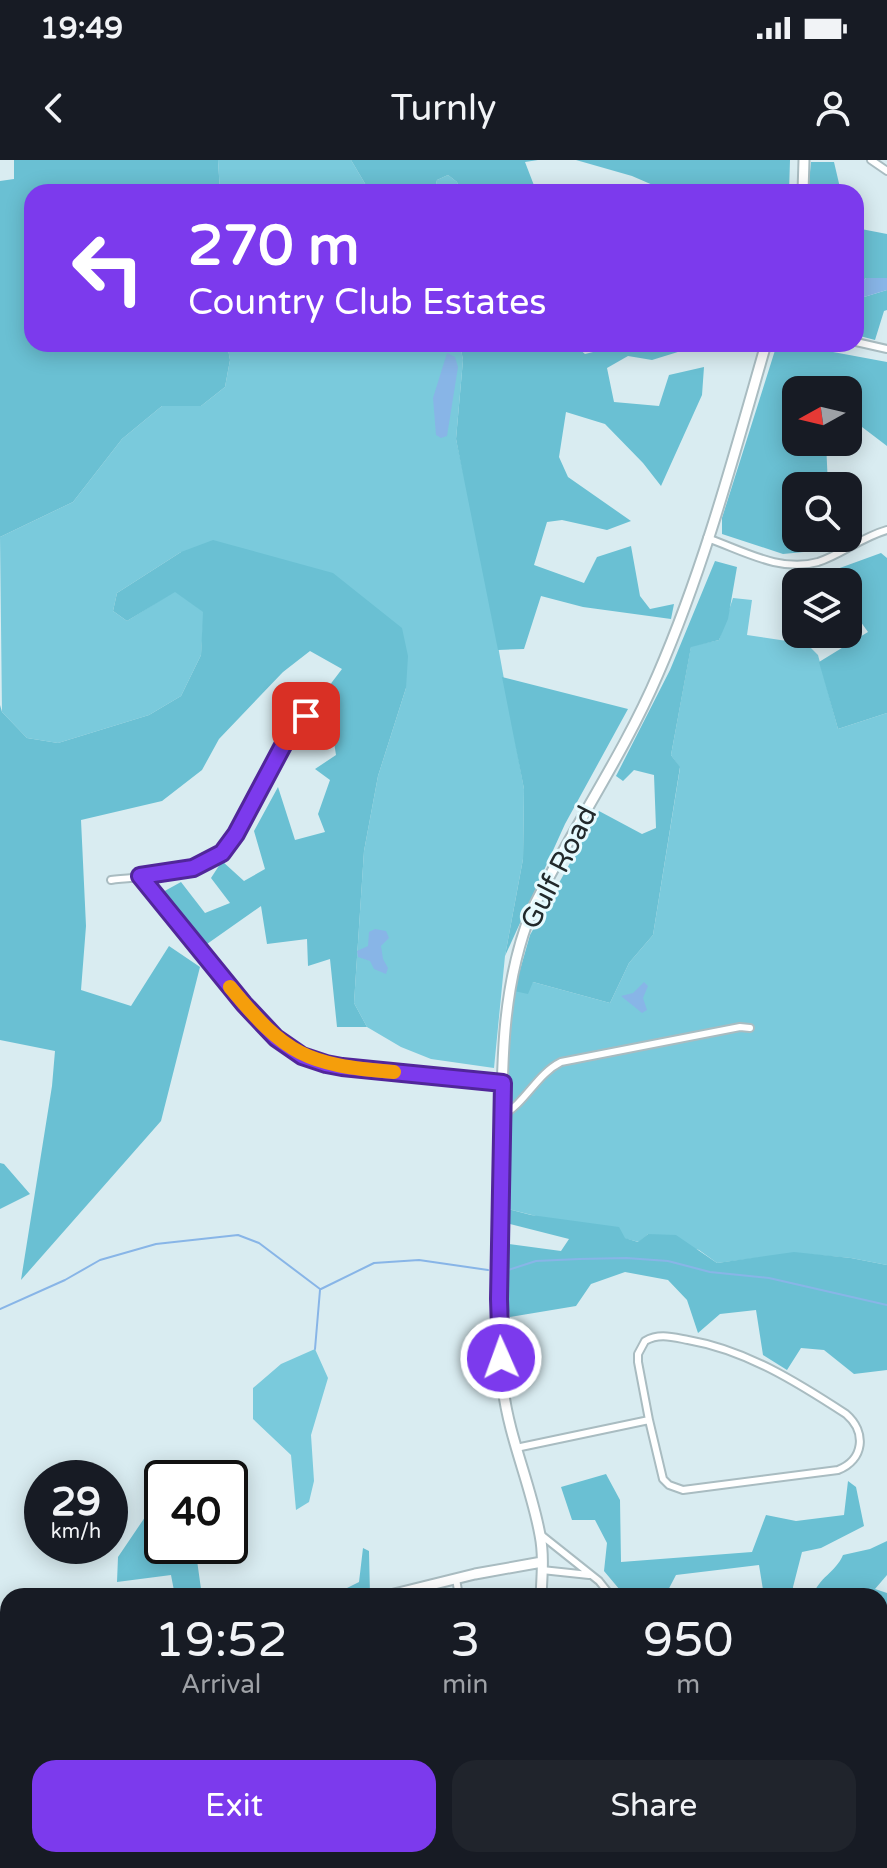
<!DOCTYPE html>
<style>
:root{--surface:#171b24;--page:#20242c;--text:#f1f3f6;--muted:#9ea1a6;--accent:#7c3aed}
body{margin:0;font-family:"Varela Round",sans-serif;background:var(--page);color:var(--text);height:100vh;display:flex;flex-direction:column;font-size:30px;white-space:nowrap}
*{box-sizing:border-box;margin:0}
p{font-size:26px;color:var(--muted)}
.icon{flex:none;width:44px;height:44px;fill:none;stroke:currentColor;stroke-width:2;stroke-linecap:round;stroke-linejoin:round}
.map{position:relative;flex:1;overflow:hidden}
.details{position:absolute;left:0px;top:1428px;width:888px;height:280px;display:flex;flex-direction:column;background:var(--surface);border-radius:24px 24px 0 0;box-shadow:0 4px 20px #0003}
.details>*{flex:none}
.top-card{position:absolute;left:24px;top:24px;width:840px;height:168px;border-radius:24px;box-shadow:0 4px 20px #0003;background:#7c3aed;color:#fff;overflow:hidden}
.needle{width:52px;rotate:262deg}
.buttons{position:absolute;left:782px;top:216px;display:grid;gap:16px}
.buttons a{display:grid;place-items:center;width:80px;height:80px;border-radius:16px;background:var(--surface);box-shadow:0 4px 20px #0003;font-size:40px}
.speed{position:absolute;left:24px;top:1300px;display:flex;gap:16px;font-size:40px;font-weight:700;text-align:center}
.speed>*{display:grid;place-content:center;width:104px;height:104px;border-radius:50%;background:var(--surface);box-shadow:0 4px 20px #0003;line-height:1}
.speed small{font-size:20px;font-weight:400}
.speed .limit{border:4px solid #111;border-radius:12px;background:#fff;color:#111}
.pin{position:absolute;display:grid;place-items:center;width:68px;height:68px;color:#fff;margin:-34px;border-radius:16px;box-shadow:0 4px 12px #0006}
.me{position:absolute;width:88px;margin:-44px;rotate:358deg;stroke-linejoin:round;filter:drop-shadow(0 0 6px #0008)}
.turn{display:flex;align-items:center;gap:28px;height:168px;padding:0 32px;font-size:36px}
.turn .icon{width:104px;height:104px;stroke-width:2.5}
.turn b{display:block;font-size:56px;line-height:68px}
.eta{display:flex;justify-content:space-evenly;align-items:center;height:136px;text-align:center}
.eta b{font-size:48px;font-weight:600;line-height:56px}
.cta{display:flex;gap:16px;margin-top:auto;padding:16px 32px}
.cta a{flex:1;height:92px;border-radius:24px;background:var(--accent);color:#fff;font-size:32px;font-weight:600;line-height:92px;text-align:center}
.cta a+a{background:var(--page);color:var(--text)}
.status{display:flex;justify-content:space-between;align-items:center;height:56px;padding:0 40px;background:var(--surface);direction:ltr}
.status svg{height:22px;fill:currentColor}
header{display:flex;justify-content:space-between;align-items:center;height:104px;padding:0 32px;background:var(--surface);font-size:36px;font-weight:600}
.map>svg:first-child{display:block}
.green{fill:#7acadc}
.forest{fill:#6ac0d3}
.water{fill:#88b5e7}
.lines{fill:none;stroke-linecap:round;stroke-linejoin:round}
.stream{stroke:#88b5e7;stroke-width:2}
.street-casing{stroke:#a9bcc1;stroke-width:10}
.secondary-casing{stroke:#a9bcc1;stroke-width:13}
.primary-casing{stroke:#a9bcc1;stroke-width:14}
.street{stroke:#fff;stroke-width:6}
.secondary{stroke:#fff;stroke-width:9}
.primary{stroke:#fff;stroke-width:10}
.route-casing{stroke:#51269a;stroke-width:20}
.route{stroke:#7c3aed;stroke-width:14}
.slow{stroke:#f59e0b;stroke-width:14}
.labels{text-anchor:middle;stroke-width:6;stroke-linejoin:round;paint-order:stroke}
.street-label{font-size:28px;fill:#22292b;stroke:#e6fafe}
</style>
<div class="status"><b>19:49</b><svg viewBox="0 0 49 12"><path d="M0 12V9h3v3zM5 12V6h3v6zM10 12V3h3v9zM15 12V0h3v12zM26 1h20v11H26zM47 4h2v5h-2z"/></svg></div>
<header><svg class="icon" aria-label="back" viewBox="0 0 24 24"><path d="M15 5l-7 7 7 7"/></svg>Turnly<svg class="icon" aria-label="person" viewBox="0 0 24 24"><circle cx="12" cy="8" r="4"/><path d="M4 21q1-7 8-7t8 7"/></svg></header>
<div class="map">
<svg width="887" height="1708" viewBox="0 0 887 1708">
<rect width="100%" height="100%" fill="#d9ecf1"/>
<path class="green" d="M218,0H351L370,32H220Z
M448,15L457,22L460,32H434L437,20Z
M227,184H460L463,200L456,279L482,398L524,629L523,699L505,796L494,908L431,899L401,887L367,867L354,843L364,691L378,616L406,528L181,392L117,433L113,451L127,461L175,431L204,452L201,495L181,536L149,555L58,583L27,578L2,552L0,377L73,342L122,279L162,246H201L225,227L230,200Z
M733,438L752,440L747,475L807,484L818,495L838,569L887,553V1105L851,1098L794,1093L717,1103L699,1090L648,1074L639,1082L508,1049L504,1037L506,880L514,831L533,822L610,843L629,803L653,775L680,608L671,595L691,486L719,480Z
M315,1189L328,1218L311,1275L314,1321L309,1342L296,1350L291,1295L253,1259V1228L281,1204Z
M880,1685L887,1686V1708H848L860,1700H880Z"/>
<path class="forest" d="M14,0H218L220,32H32V184H227L230,200L225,227L201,246H162L122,279L73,342L0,377V21L14,19Z
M351,0H538L525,2L535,28L539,32H460L457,22L448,15L437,20L434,32H370Z
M576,0H790L789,32H669L632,16Z
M811,2H834L841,32H808Z
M856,68L887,74V118H866L856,125Z
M856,127L864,137L887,130V150L884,151L875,180L856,175Z
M460,184H573L585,194L625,184H755L753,191L694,187L652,200L628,196L607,208L614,242L659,246L669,215L704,207L702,235L661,326L643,303L605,264L566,252L559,297L568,317L631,361L607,370L562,360L547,362L534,405L584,423L597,397L631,386L640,436L650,449L674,444L671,459L583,447L541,436L524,489L498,490L456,279L463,200Z
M777,184H790L887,202V286L862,267L848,265V230H796V282H826L828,326H796V378H813L814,391L783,394L722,374V358Z
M213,380L333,413L402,468L408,496L406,528L378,616L364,691L354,843L367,867H337L330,799L308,806L307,779L267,784L261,746L207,784L161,733L181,722L205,753L230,743L211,718L222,701L244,721L265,709L254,671L278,627L295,680L325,672L318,654L330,620L315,609L336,595L326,530L342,509L310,491L283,512L219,579L202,610L162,641L81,660L86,766L81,830L131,846L169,786L200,807L161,961L21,1120L52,926L55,891L0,880V545L2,552L27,578L58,583L149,555L181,536L201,495L203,452L175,432L127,461L113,451L117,433L181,392Z
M881,393L887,398V553L838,569L819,502L868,472L848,444V422H832L826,413Z
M715,401L737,407L728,459L719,480L691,487L671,595L680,607L653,775L629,803L610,843L533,822L528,834L514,831L530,775L599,651L642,674L656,668L654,615L634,610L623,621L616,616L670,510Z
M502,517L628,549L565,664L505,796L523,699L524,629Z
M0,1003L4,1004L30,1034L0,1049Z
M508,1049L531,1055L619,1067L625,1078L638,1082L648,1074L676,1075L717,1103L794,1092L851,1098L887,1105V1210L854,1214L824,1190L801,1188L787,1210L763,1195L756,1150L720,1154L698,1173L687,1140L668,1120L625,1112L591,1124L576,1146L510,1157L504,1120L509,1084L561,1091L569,1079L510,1064Z
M606,1314L620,1340L621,1402L752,1392L766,1355L796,1361L844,1355L848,1321L856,1327L864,1366L821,1388L802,1392L793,1427L794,1436H764L759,1405L676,1415L665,1436H625L604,1411L607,1383L595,1360H572L561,1327Z
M162,1332V1386H195L202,1436H175L171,1415L117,1422L118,1397Z
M887,1381V1415L875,1429L887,1433V1472L880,1474V1436H813C818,1418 836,1412 843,1395L870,1389Z
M363,1388L369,1391L370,1436H331L359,1422Z
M8,1467V1539L0,1534V1468Z
M887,1609V1686L880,1685V1611Z
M623,1700H693L695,1708H621Z
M769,1700H860L848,1708H773Z"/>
<path class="water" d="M866,118H887V130L864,137L856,125Z
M447,193L455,197L458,207L447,276L441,278L436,275L433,238Z
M375,769L386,771L389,778L381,786L383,799L388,808L386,814L374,809L370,801L358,797L357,791L368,786L369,772Z
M644,822L648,826L643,838L647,850L642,853L621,836L633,833Z"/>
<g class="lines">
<path class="stream" d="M508,1110L536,1101L579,1099L626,1098L668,1101L710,1112L769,1118L887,1145
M321,1129L374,1103L419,1100L488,1110
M0,1149L65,1120L100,1100L156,1084L238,1075L259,1083L320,1129
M315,1189L320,1130
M266,1700L278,1708"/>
<g class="street-casing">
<path id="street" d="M871,0L887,11
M856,182L887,189
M707,378C742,390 780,413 818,402C842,394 862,377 887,370
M140,716L260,861L289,887L326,904L503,923
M111,720C142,716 180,717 207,702C242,683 262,624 280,590C287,578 297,567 306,556
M502,956C526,942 537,914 561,902L740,867L750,868
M516,1288L649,1260L638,1202V1194L645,1181C659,1173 672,1177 688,1180C746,1190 797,1222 846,1254C867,1272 864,1300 838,1310L683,1330L669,1325L663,1319L649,1260
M540,1374L599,1421L611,1436
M542,1410L589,1415
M456,1419L459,1436
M407,1700L462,1708
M760,1700L764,1708"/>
</g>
<g class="secondary-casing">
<path id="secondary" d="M803,32L804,0
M386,1436L475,1414L542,1402
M541,1436C542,1416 544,1395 540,1375C531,1325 509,1278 503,1228C495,1161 500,1093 501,1027C503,933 496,838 532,750C571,670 623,596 658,514C704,408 734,295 766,184
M0,1565L8,1562
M461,1708V1700"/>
</g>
<g class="primary-casing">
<path id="primary" d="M0,1696L14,1708"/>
</g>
<use href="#street" class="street"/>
<use href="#secondary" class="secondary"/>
<use href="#primary" class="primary"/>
</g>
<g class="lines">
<g class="route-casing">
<path id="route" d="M306,556L286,580L236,674L222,693L193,708L140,716L244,844L276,878L302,896L326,904L342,907L503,923L499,1139L501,1198"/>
</g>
<use href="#route" class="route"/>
<path class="slow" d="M230,827C286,895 306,905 394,912"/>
</g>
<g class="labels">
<g class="street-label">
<text transform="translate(558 707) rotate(-63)" y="10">Gulf Road</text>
</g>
</g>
</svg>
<div class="buttons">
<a><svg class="needle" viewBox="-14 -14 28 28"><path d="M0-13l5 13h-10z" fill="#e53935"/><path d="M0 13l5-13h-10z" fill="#9ea1a6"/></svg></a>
<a><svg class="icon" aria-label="search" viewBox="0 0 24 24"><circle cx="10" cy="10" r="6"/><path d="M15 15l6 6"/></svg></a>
<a><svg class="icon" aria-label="layers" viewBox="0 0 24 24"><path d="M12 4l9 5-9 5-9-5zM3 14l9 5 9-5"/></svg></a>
</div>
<div class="speed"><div>29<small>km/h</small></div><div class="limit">40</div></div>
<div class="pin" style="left:306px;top:556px;background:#d93025"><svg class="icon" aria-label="arrive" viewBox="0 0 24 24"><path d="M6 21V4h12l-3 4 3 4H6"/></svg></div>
<svg class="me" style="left:501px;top:1198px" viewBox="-20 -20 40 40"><circle r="17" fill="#7c3aed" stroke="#fff" stroke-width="3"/><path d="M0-11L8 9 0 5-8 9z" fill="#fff"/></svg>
<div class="top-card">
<div class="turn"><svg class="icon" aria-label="left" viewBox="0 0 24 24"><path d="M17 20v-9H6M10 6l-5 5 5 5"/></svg><div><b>270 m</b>Country Club Estates</div></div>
</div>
<section class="details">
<div class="eta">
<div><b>19:52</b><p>Arrival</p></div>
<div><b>3</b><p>min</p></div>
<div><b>950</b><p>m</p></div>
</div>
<div class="cta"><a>Exit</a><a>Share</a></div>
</section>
</div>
